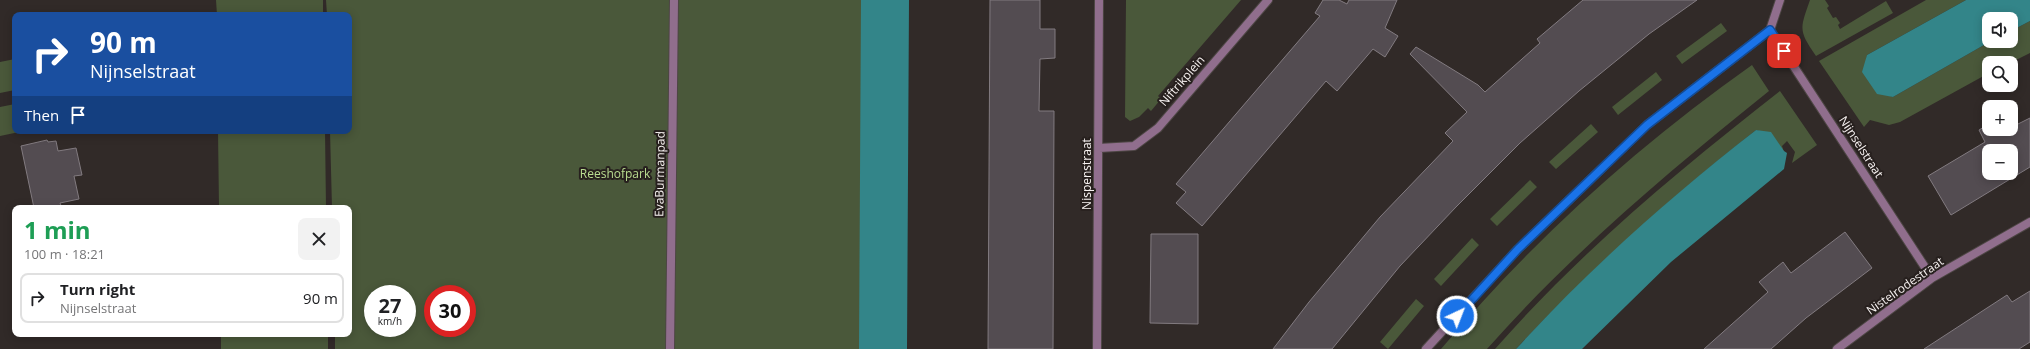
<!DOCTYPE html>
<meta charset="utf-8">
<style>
:root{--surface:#fff;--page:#f2f2f2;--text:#202124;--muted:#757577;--line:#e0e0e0}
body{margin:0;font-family:"Open Sans",sans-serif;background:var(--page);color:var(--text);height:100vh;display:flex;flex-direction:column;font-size:15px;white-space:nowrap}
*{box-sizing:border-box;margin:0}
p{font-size:13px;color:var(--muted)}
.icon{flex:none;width:22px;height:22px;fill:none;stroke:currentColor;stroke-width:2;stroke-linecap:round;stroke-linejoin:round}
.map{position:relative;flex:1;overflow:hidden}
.panel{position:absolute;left:12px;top:205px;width:340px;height:132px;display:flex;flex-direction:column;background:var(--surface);border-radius:8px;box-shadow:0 2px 10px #0003}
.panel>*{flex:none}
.banner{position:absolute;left:12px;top:12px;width:340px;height:122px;border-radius:8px;box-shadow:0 2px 10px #0003;background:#1a4fa0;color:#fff;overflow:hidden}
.fabs{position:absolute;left:1982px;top:12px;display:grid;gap:8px}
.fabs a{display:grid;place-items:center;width:36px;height:36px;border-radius:8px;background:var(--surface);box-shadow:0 2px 10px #0003;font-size:20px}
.speed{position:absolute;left:364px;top:285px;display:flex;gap:8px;font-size:20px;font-weight:700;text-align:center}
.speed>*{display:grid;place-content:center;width:52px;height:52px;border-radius:50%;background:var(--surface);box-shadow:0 2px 10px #0003;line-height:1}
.speed small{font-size:10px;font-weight:400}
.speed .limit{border:6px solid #d22;background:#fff;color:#111}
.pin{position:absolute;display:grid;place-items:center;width:34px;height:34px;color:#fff;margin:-17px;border-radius:8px;box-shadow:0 2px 6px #0006}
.me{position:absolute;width:44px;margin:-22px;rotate:43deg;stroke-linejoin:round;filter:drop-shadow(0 0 3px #0008)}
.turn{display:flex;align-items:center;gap:14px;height:84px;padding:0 12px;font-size:18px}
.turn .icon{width:52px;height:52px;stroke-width:2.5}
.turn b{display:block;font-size:28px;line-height:34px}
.then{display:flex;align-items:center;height:38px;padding:0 12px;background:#0003;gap:8px;font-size:15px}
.round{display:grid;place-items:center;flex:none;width:42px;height:42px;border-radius:8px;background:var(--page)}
.head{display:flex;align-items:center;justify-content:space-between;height:68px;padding:0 12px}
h1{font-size:24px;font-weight:700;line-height:30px;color:#1e9e55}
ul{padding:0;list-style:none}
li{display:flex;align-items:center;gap:12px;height:50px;margin:0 8px 6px;padding:0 4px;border:2px solid var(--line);border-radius:8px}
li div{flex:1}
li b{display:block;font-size:15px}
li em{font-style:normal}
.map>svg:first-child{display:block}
.green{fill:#4a583a;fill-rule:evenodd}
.water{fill:#338589}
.building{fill:#534c51;stroke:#827b80;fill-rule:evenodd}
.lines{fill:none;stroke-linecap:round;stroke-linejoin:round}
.pedestrian-casing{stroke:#4d4644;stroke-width:10}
.minor-casing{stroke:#4d4644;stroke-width:10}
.pedestrian{stroke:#906e8d;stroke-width:8}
.minor{stroke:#906e8d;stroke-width:8}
.route-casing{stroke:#114b97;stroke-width:10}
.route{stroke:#1a73e8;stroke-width:7}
.labels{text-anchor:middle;stroke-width:4;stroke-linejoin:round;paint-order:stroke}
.street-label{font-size:12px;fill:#f8f3f2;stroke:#27201e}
.park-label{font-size:12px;fill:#badd90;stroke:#27201e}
</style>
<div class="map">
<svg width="2030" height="349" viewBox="0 0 2030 349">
<rect width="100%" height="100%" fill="#312a28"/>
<path class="green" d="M216,0H323V15H217Z
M326,0H903L899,349H335V334H349V208H332L330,131H349V15H327ZM373,294H407V328H373ZM433,294H467V328H433Z
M1126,0H1241L1158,96L1161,99L1151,111L1148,108L1139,117L1130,121L1125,117Z
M1810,0H1825L1829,6L1827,8L1833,18L1836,17L1840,23L1838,25L1840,29L1886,1L1893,13L1816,56C1798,30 1800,29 1810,0Z
M1926,0H1966L1867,55L1865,74L1876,91L1893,97L1991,41H2011V31L2030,21V53L2010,63H1989V73L1900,122L1889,125L1870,120L1864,127L1819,61Z
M1721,23L1727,31L1682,64L1676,56Z
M15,59V90L0,93V62Z
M1752,65L1769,91C1669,171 1572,253 1487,349H1441C1532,241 1637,146 1752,65Z
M1656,72L1662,80L1618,115L1612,107Z
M1780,91L1817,145L1792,163L1795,152L1787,141L1782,146L1784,152L1772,135L1756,130C1670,198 1590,269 1516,349H1495C1580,252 1679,170 1780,91Z
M15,104V131H24L0,136V107Z
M1591,124L1598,132L1556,169L1549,162Z
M218,131H325L326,208H219Z
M1530,180L1537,187L1497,226L1490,219Z
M1472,238L1479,245L1441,286L1434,279Z
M1416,299L1424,306L1388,349L1380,342Z
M221,334H328V349H221Z"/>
<path class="water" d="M861,0H909L907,349H859Z
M1966,0H2030V21L2011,31V19H1989V41H1991L1893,97L1877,94L1862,72L1867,55Z
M1756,130L1771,132L1784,151L1787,153L1784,169L1671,262L1582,349H1516C1589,269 1670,197 1756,130Z"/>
<path class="building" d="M990,0H1040V29H1055V58L1040,59L1039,111H1054L1053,349H988Z
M1323,0H1339L1347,4L1349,0H1397L1385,28L1398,36L1385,57L1373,49L1337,91L1326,81L1202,226L1176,203L1186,192L1176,184L1320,16L1315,13Z
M1583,0H1697L1649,34L1579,91L1520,143L1456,207L1400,266L1332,349H1273L1309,302L1380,217L1453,141L1445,133L1467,112L1410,54L1416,47L1478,85L1485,92L1540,43L1537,39Z
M2030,118V167L1951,215L1928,176L1985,142L1979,130L1989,124V129H2011V125L2012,127ZM1989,151H2011V173H1989Z
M47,140L48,142L56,141L58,151L76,148L82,175L74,176L79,199L60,203L62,208H34L21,146Z
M1845,232L1872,268L1806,318L1771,349H1704L1768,292L1759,282L1783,262L1791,273Z
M1151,234H1198V324L1150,323Z
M2030,291V342L2019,349H1924L2007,295L2012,302Z"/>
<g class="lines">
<g class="pedestrian-casing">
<path id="pedestrian" d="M670,349L674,0"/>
</g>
<g class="minor-casing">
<path id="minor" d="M1770,30L1932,278
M1099,148L1134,146L1158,128L1268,0
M1097,349L1099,0
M1426,349L1518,249L1647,125L1770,30L1780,0
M1837,349L1932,278L2030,222"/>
</g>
<use href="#pedestrian" class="pedestrian"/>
<use href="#minor" class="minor"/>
</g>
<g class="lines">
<g class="route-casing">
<path id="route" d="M1457,316L1518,249L1647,125L1770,30L1784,51"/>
</g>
<use href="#route" class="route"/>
</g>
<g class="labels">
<g class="street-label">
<text transform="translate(1182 81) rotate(-49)" y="4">Niftrikplein</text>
<text transform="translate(1861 147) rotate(57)" y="4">Nijnselstraat</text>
<text transform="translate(660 174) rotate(-89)" y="4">EvaBurmanpad</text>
<text transform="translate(1087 174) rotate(-90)" y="4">Nispenstraat</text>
<text transform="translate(1905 286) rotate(-35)" y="4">Nistelrodestraat</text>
</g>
<g class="park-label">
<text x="615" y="178">Reeshofpark</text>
</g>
</g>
</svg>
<div class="fabs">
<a><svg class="icon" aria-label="sound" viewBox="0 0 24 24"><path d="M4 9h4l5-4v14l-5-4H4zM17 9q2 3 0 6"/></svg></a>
<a><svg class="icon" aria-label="search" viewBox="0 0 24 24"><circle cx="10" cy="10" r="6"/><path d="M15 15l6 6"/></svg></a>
<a>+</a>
<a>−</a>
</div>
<div class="speed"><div>27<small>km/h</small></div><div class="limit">30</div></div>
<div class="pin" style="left:1784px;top:51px;background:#d93025"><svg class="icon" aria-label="arrive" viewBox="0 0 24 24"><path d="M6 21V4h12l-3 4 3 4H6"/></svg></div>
<svg class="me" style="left:1457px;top:316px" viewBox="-20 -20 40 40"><circle r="17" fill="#1a73e8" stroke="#fff" stroke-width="3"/><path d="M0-11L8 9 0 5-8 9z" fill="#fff"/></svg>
<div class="banner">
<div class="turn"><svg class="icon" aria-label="right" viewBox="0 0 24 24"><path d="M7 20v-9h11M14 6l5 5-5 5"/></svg><div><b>90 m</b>Nijnselstraat</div></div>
<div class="then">Then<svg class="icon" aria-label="arrive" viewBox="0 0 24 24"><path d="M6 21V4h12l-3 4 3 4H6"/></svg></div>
</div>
<section class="panel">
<div class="head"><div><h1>1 min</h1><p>100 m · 18:21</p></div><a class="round"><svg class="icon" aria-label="close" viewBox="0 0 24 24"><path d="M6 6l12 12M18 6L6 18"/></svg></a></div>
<ul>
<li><svg class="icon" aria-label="right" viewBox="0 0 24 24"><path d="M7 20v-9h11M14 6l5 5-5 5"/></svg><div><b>Turn right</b><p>Nijnselstraat</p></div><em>90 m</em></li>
</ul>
</section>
</div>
